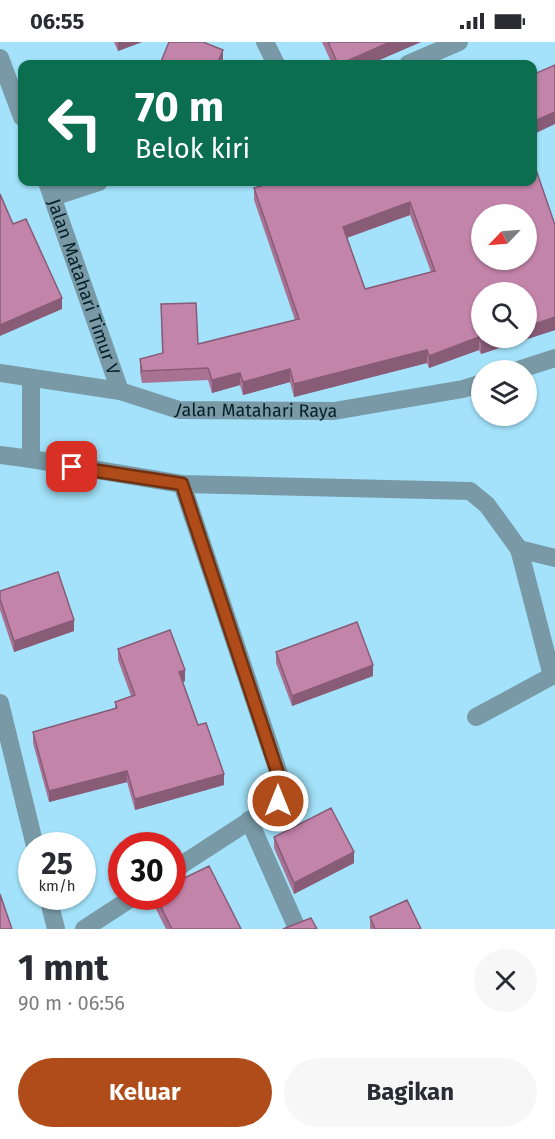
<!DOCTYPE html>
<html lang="id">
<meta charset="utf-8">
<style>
:root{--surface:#fff;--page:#f7f7f7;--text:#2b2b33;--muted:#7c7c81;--accent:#b04c1a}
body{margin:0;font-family:"Fira Sans",sans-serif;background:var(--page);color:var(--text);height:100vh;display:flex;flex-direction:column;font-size:22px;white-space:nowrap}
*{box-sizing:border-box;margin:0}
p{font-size:20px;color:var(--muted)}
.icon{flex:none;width:33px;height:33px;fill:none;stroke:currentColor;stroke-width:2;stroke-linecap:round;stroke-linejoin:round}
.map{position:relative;height:887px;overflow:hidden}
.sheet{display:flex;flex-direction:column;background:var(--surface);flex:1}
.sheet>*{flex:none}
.guide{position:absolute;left:18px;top:18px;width:519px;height:126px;border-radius:12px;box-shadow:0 2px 4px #0004;background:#0b6e4f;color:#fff;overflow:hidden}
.needle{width:39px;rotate:245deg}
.controls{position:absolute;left:471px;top:162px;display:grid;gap:12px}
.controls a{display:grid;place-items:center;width:66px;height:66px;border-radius:50%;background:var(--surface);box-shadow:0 2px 4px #0004;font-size:30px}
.speed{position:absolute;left:18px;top:790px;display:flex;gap:12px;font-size:30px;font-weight:700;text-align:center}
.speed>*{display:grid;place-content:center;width:78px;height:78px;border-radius:50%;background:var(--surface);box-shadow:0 2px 4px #0004;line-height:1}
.speed small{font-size:15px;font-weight:400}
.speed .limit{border:9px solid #d22;background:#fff;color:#111}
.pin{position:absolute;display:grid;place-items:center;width:51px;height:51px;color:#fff;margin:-26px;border-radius:12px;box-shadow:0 3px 9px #0006}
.me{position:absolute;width:66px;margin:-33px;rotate:0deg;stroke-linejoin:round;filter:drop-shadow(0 0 4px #0008)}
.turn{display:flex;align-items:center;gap:21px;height:126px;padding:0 18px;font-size:27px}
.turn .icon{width:78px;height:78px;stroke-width:2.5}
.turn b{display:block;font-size:42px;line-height:51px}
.round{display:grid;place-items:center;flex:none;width:63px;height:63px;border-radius:32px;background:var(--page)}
.summary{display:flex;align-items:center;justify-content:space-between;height:102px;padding:0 18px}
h1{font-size:36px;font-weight:700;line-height:45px}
.cta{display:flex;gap:12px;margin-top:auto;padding:12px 18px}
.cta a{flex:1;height:69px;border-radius:36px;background:var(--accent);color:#fff;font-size:24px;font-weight:700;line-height:69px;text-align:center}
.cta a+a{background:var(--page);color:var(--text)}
.status{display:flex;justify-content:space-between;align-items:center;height:42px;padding:0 30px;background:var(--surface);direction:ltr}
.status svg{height:16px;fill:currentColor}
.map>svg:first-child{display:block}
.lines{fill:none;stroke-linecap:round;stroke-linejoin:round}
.street{stroke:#7899a5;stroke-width:18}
.wall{fill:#a87292;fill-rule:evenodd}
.shaded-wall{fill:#885c77}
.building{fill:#c384aa;stroke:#885c77;stroke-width:1.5;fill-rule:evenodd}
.route-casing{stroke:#723111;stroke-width:15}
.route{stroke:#b04c1a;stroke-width:10}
.labels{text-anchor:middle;stroke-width:5;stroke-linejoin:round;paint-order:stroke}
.street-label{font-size:18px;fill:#052028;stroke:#eefaff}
</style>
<div class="status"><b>06:55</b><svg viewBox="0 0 49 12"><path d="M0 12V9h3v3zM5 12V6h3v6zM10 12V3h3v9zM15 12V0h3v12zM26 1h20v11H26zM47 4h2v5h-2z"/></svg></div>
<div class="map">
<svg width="555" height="887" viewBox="0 0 555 887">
<rect width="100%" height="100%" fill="#a3e2fa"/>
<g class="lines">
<g class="street">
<path d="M265,0L276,22"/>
<path d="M0,16L22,75"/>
<path d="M408,22L459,0"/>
<path id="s1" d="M47,140L120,349"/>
<path d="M53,155L99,140"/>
<path d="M518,328L555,316"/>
<path id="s2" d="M0,331L120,349L179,368L334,369L463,347L482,341"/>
<path d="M0,413L31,417V338"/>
<path d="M31,417L182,442L470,449L487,463L519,507L552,634L476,675"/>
<path d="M519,507L555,516"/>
<path d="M0,661L35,804"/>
<path d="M249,778L296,884"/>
<path d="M172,829L266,768L278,759L283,744L182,442"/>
<path d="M48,855L56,887"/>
<path d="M84,887L133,855"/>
</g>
</g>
<path class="wall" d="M114,0H142L118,9Z
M322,0H421L370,22H332Z
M273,140L555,183V288L481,312L479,308L429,326L427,321L294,355L290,340L243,353L240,343L212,351L208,338L142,341L140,330V317L162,312L161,262L198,302L295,278L254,158V146ZM410,173L431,230L365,247L347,196Z
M0,549L74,589L14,610L0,568Z
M118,607L185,639L183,640L198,683L224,743L135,768L127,740L49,760L33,701V690L115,666V660L131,654L118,618Z
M276,610L373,634L292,664L276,621Z
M274,795L354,821L294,852L274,806Z
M154,855H172L241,887H166L154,863Z
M370,875L421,887H370Z"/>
<path class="shaded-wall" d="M118,0H142L118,9Z
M390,0H421L370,22H340Z
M223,8V19L222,22H217Z
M555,70V82L532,93V80Z
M410,160V173L343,197V185Z
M62,256V267L0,294V283Z
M555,275V288L481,312V300L494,296H526V285Z
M479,295V308L429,326V314Z
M427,308V321L294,355V342Z
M290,327V340L243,353V340Z
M240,331V343L212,351V338Z
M74,578V589L14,610V599Z
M373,623V634L292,664V654Z
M185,628V639L179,641V630Z
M127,729V740L49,760V749Z
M224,732V743L135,768V757Z
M354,810V821L294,852V841Z"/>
<path class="building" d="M169,0H203L223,8L217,22H160Z
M328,0H390L340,22H338Z
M555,23V70L532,80V33Z
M532,116L555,183V275L526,285V250H482V296H494L481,300L479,295L429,314L427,308L294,342L290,327L243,340L240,331L212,338L208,326L142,329L140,317L163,311L161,262L196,261L198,302L299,277L254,146L273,140H532ZM410,160L435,229L365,247L343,185ZM482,172H526V218H482Z
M0,152L13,182L26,177L62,256L0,283Z
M58,530L74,578L14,599L0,557V549Z
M357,580L373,623L292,654L276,610Z
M170,588L185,628L179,630L198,683L206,681L224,732L135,757L127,729L49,749L33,690L117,666L115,660L135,653L118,607Z
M331,766L354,810L294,841L274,795Z
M209,824L241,887H172L156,855H172V842Z
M0,852L12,887H0Z
M407,858L421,887H375L370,875Z
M311,876L317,887H283Z"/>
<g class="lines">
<g class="route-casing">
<path id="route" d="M72,425L182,442L282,744L278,759"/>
</g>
<use href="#route" class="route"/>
</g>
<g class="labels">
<g class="street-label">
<text dy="6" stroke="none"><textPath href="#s1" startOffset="111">Jalan Matahari Timur V</textPath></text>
<text dy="6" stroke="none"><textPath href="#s2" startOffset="261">Jalan Matahari Raya</textPath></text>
</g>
</g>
</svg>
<div class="controls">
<a><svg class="needle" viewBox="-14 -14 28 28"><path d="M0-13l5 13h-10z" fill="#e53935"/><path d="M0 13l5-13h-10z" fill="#7c7c81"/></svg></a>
<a><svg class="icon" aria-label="search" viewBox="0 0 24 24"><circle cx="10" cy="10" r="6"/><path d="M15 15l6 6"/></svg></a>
<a><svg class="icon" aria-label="layers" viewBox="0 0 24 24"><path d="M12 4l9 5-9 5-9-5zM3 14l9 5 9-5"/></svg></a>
</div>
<div class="speed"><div>25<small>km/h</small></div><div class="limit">30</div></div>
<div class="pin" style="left:72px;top:425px;background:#d93025"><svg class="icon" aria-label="arrive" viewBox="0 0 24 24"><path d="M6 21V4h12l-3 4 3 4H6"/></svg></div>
<svg class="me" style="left:278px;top:759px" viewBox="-20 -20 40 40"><circle r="17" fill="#b04c1a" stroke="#fff" stroke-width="3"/><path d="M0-11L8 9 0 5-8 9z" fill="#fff"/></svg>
<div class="guide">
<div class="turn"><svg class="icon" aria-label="left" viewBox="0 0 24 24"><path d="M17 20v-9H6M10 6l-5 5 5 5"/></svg><div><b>70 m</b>Belok kiri</div></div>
</div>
</div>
<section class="sheet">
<div class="summary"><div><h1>1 mnt</h1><p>90 m · 06:56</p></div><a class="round"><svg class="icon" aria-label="close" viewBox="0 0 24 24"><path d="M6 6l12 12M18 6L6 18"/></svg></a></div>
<div class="cta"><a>Keluar</a><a>Bagikan</a></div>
</section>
